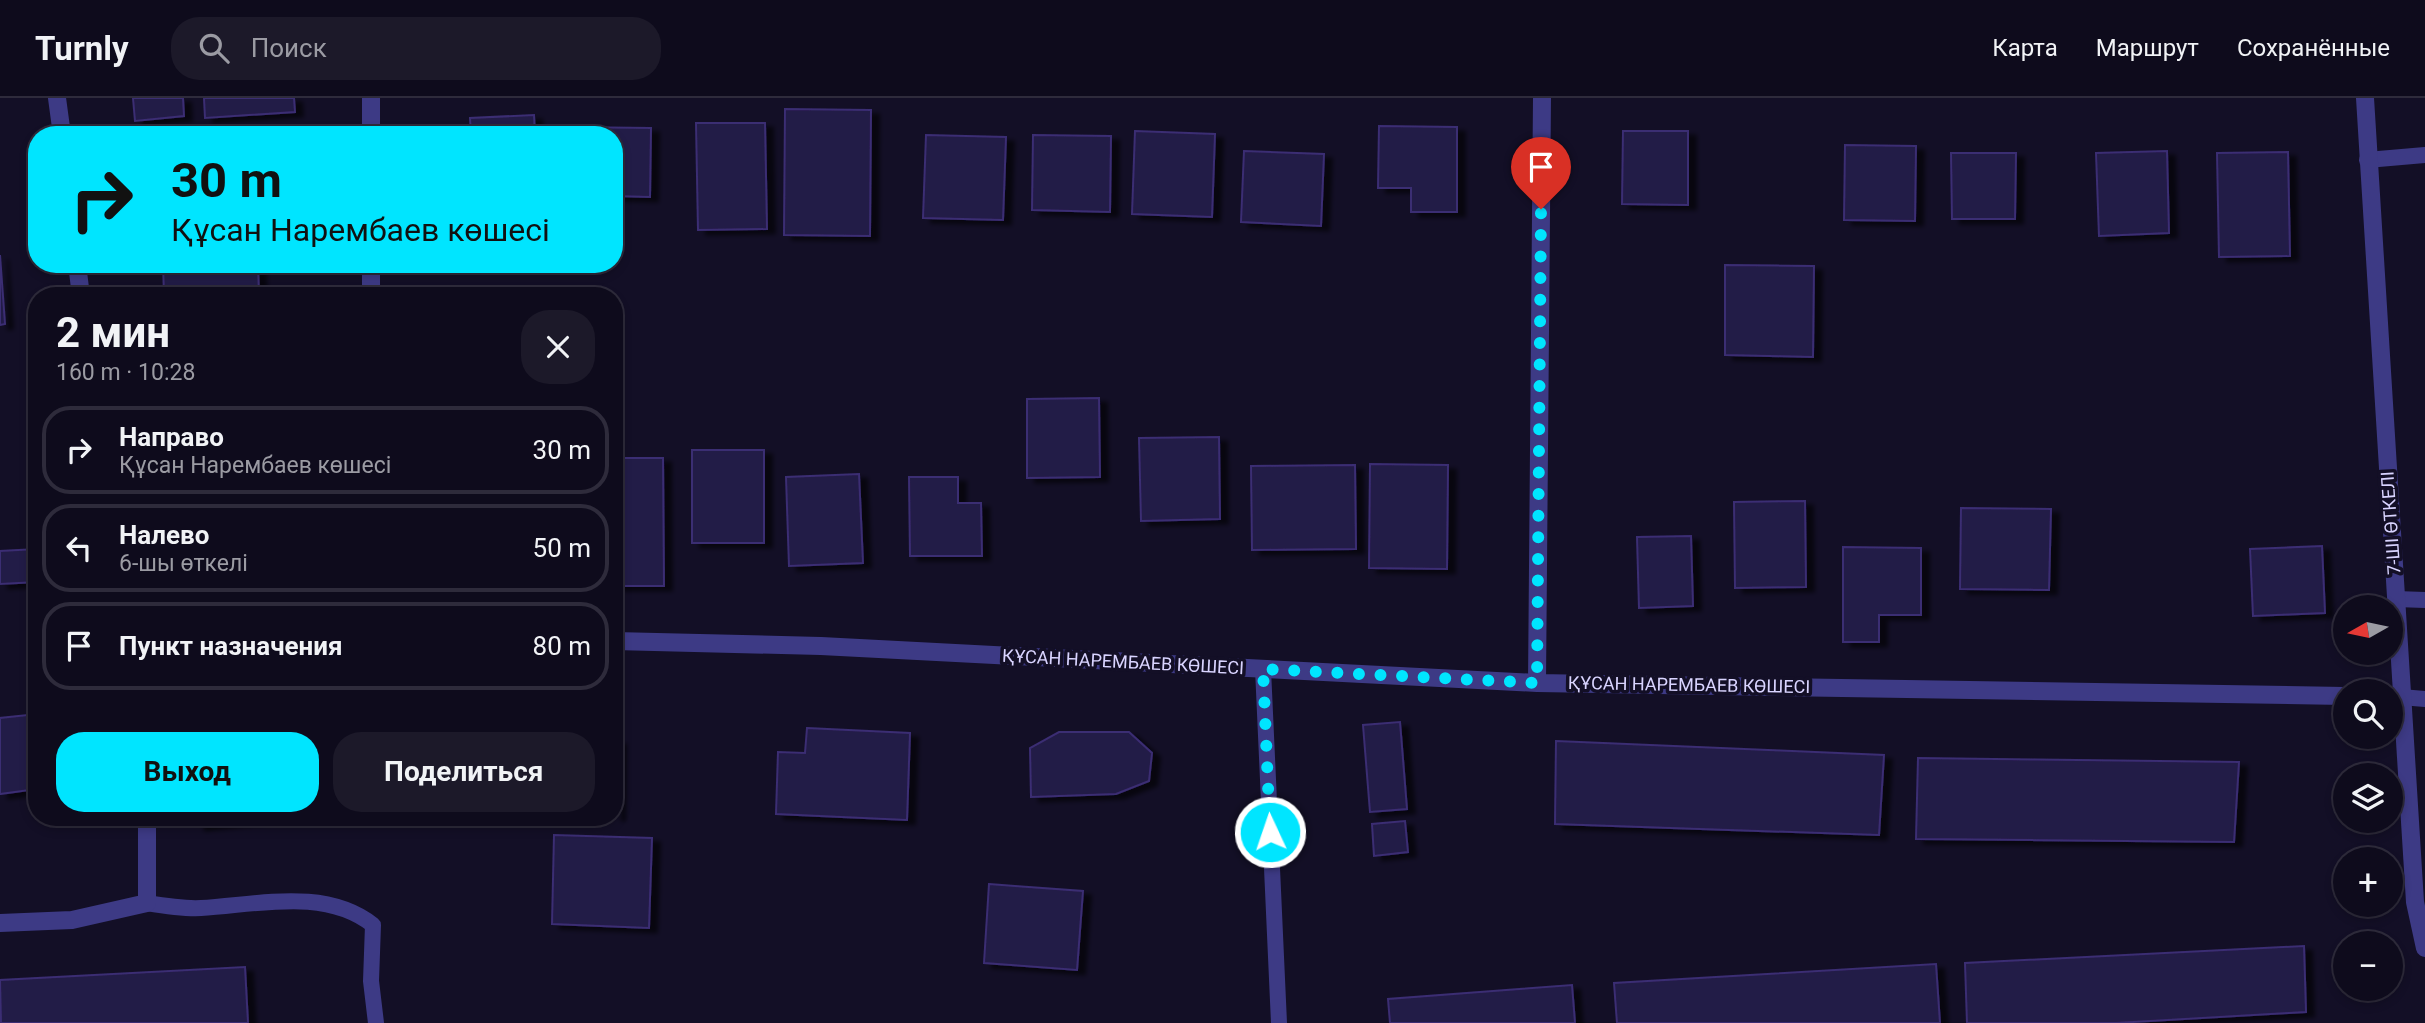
<!DOCTYPE html>
<html lang="ru">
<meta charset="utf-8">
<style>
:root{--surface:#0e0b1c;--page:#1c1929;--text:#f1f3f6;--muted:#9b9ba3;--line:#2e2b3b;--accent:#00e5ff}
body{margin:0;font-family:Roboto,sans-serif;background:var(--page);color:var(--text);height:100vh;display:flex;flex-direction:column;font-size:26px;white-space:nowrap}
*{box-sizing:border-box;margin:0}
p{font-size:23px;color:var(--muted)}
.icon{flex:none;width:38px;height:38px;fill:none;stroke:currentColor;stroke-width:2;stroke-linecap:round;stroke-linejoin:round}
.map{position:relative;flex:1;overflow:hidden}
.sheet{position:absolute;left:28px;top:189px;width:595px;height:539px;display:flex;flex-direction:column;background:var(--surface);border-radius:28px;box-shadow:0 4px 10px #0003,0 0 0 2px var(--line)}
.sheet>*{flex:none}
.top-card{position:absolute;left:28px;top:28px;width:595px;height:147px;border-radius:28px;box-shadow:0 4px 10px #0003,0 0 0 2px var(--line);background:#00e5ff;color:#111;overflow:hidden}
.needle{width:46px;rotate:261deg}
.fabs{position:absolute;left:2333px;top:497px;display:grid;gap:14px}
.fabs a{display:grid;place-items:center;width:70px;height:70px;border-radius:50%;background:var(--surface);box-shadow:0 4px 10px #0003,0 0 0 2px var(--line);font-size:35px}
.pin{position:absolute;display:grid;place-items:center;width:60px;height:60px;color:#fff;margin:-72px -30px;border-radius:50% 50% 50% 0;rotate:-45deg;box-shadow:0 0 7px #0007}
.pin .icon{rotate:45deg}
.me{position:absolute;width:77px;margin:-38px;rotate:357deg;stroke-linejoin:round;filter:drop-shadow(0 0 5px #0008)}
.turn{display:flex;align-items:center;gap:24px;height:147px;padding:0 28px;font-size:32px}
.turn .icon{width:91px;height:91px;stroke-width:2.5}
.turn b{display:block;font-size:49px;line-height:60px}
.round{display:grid;place-items:center;flex:none;width:74px;height:74px;border-radius:28px;background:var(--page)}
.head{display:flex;align-items:center;justify-content:space-between;height:119px;padding:0 28px}
h1{font-size:42px;font-weight:700;line-height:52px}
.button{display:flex;gap:14px;margin-top:auto;padding:14px 28px}
.button a{flex:1;height:80px;border-radius:28px;background:var(--accent);color:#111;font-size:28px;font-weight:700;line-height:80px;text-align:center}
.button a+a{background:var(--page);color:var(--text)}
ul{padding:0;list-style:none}
li{display:flex;align-items:center;gap:21px;height:88px;margin:0 14px 10px;padding:0 14px;border:4px solid var(--line);border-radius:28px}
li div{flex:1}
li b{display:block;font-size:26px}
li em{font-style:normal}
header{display:flex;align-items:center;gap:42px;box-sizing:border-box;height:98px;padding:0 35px;background:var(--surface);border-bottom:2px solid var(--line)}
header strong{font-size:33px}
nav{display:flex;gap:38px;margin-inline-start:auto;font-size:24px}
.search{width:490px;height:63px;background:var(--page);display:flex;align-items:center;gap:18px;box-sizing:border-box;padding:0 24px;border-radius:28px;color:var(--muted);font-size:26px}
.map>svg:first-child{display:block}
.building{fill:#241b47;stroke:#3b2d73;stroke-width:2;filter:url(#shadow)}
.lines{fill:none;stroke-linecap:round;stroke-linejoin:round}
.lane{stroke:#3d3a85;stroke-width:16}
.street{stroke:#3d3a85;stroke-width:18}
.route{stroke:#00e5ff;stroke-width:12;stroke-dasharray:0 21.6}
.labels{text-anchor:middle;stroke-width:7;stroke-linejoin:round;paint-order:stroke}
.street-label{font-size:18px;fill:#d9d4ff;stroke:#130f26}
</style>
<header>
<strong>Turnly</strong>
<div class="search"><svg class="icon" aria-label="search" viewBox="0 0 24 24"><circle cx="10" cy="10" r="6"/><path d="M15 15l6 6"/></svg>Поиск</div>
<nav><a>Карта</a><a>Маршрут</a><a>Сохранённые</a></nav>
</header>
<div class="map">
<svg width="2425" height="925" viewBox="0 0 2425 925">
<defs>
<filter id="shadow"><feDropShadow dx="8" dy="4.5" stdDeviation="2" flood-color="#0009"/></filter>
</defs>
<rect width="100%" height="100%" fill="#130f26"/>
<path class="building" d="M133,0H183L184,18L135,23Z
M204,0H294L295,14L205,20Z
M785,11L871,12L870,138L784,137Z
M534,17L535,37H471L470,20Z
M696,25H765L767,131L698,132Z
M1379,28L1457,29V114H1411V90H1378Z
M567,29L651,30L650,99L614,98V37H567Z
M324,32L325,37H263Z
M1135,33L1215,36L1212,119L1132,116Z
M1623,33H1688V107L1622,106Z
M926,37L1006,39L1003,122L923,120Z
M1033,37L1111,38L1110,114L1032,112Z
M1845,47L1916,48L1915,123L1844,122Z
M1244,53L1324,56L1321,128L1241,124Z
M2167,53L2169,135L2099,138L2096,55Z
M2288,54L2290,158L2219,159L2217,55Z
M1951,55H2016L2015,121H1952Z
M0,157L5,226L0,227Z
M163,166H258L259,198H164Z
M1725,167L1814,168L1813,259L1725,257Z
M1099,300L1100,379L1027,380V301Z
M1219,339L1220,421L1141,423L1139,340Z
M692,352H764V445H692Z
M614,360H663L664,488H614Z
M1370,366L1448,367L1447,471L1369,470Z
M1355,367L1356,451L1252,452L1251,368Z
M859,376L863,465L789,468L786,379Z
M909,379H958V405H981L982,458H910Z
M1805,403L1806,489L1735,490L1734,404Z
M1961,410L2051,411L2049,492L1960,491Z
M1691,438L1693,508L1639,510L1637,439Z
M2322,448L2325,515L2253,518L2250,451Z
M1843,449L1921,450V517H1879V544H1843Z
M37,451V484L0,486V453Z
M37,616V691L0,696V620Z
M1400,624L1407,711L1370,714L1363,627Z
M807,630L910,635L907,722L776,716L778,654L805,655Z
M1059,634H1129L1152,655L1149,683L1116,696L1031,699L1030,650Z
M614,642H618L617,718H614Z
M1556,643L1884,657L1879,737L1555,726Z
M1918,660L2239,664L2234,744L1916,741Z
M196,719H276L197,728Z
M1405,723L1408,754L1374,758L1372,726Z
M554,737L652,740L649,830L552,826Z
M989,786L1083,793L1077,872L984,865Z
M2304,848L2306,914L2116,925H1967L1965,865Z
M1936,866L1940,925H1617L1614,885Z
M245,869L248,925H1L0,882Z
M1572,887L1575,925H1390L1388,901Z"/>
<g class="lines">
<path class="lane" d="M2367,62L2425,57
M2396,501L2425,502
M1263,571L1279,925
M2401,599L2425,601
M147,805C165,808 183,811 201,810C257,807 325,789 373,827L371,883L376,925"/>
<path class="street" d="M57,0L62,37
M371,0V37
M2365,0L2415,804L2425,850
M77,166L81,198
M371,166V198
M614,543L821,548L1537,585L2345,598
M1537,585L1542,0
M0,825L72,822L147,805V719"/>
</g>
<g class="lines">
<path class="route" d="M1270,734L1263,571L1537,585L1541,111"/>
</g>
<g class="labels">
<g class="street-label">
<text transform="translate(2391 425) rotate(-94)" y="6">7-ШІ ӨТКЕЛІ</text>
<text transform="translate(1123 564) rotate(3)" y="6">ҚҰСАН НАРЕМБАЕВ КӨШЕСІ</text>
<text transform="translate(1689 587) rotate(1)" y="6">ҚҰСАН НАРЕМБАЕВ КӨШЕСІ</text>
</g>
</g>
</svg>
<div class="fabs">
<a><svg class="needle" viewBox="-14 -14 28 28"><path d="M0-13l5 13h-10z" fill="#e53935"/><path d="M0 13l5-13h-10z" fill="#9b9ba3"/></svg></a>
<a><svg class="icon" aria-label="search" viewBox="0 0 24 24"><circle cx="10" cy="10" r="6"/><path d="M15 15l6 6"/></svg></a>
<a><svg class="icon" aria-label="layers" viewBox="0 0 24 24"><path d="M12 4l9 5-9 5-9-5zM3 14l9 5 9-5"/></svg></a>
<a>+</a>
<a>−</a>
</div>
<div class="pin" style="left:1541px;top:111px;background:#d93025"><svg class="icon" aria-label="arrive" viewBox="0 0 24 24"><path d="M6 21V4h12l-3 4 3 4H6"/></svg></div>
<svg class="me" style="left:1270px;top:734px" viewBox="-20 -20 40 40"><circle r="17" fill="#00e5ff" stroke="#fff" stroke-width="3"/><path d="M0-11L8 9 0 5-8 9z" fill="#fff"/></svg>
<div class="top-card">
<div class="turn"><svg class="icon" aria-label="right" viewBox="0 0 24 24"><path d="M7 20v-9h11M14 6l5 5-5 5"/></svg><div><b>30 m</b>Құсан Нарембаев көшесі</div></div>
</div>
<section class="sheet">
<div class="head"><div><h1>2 мин</h1><p>160 m · 10:28</p></div><a class="round"><svg class="icon" aria-label="close" viewBox="0 0 24 24"><path d="M6 6l12 12M18 6L6 18"/></svg></a></div>
<ul>
<li><svg class="icon" aria-label="right" viewBox="0 0 24 24"><path d="M7 20v-9h11M14 6l5 5-5 5"/></svg><div><b>Направо</b><p>Құсан Нарембаев көшесі</p></div><em>30 m</em></li>
<li><svg class="icon" aria-label="left" viewBox="0 0 24 24"><path d="M17 20v-9H6M10 6l-5 5 5 5"/></svg><div><b>Налево</b><p>6-шы өткелі</p></div><em>50 m</em></li>
<li><svg class="icon" aria-label="arrive" viewBox="0 0 24 24"><path d="M6 21V4h12l-3 4 3 4H6"/></svg><div><b>Пункт назначения</b></div><em>80 m</em></li>
</ul>
<div class="button"><a>Выход</a><a>Поделиться</a></div>
</section>
</div>
